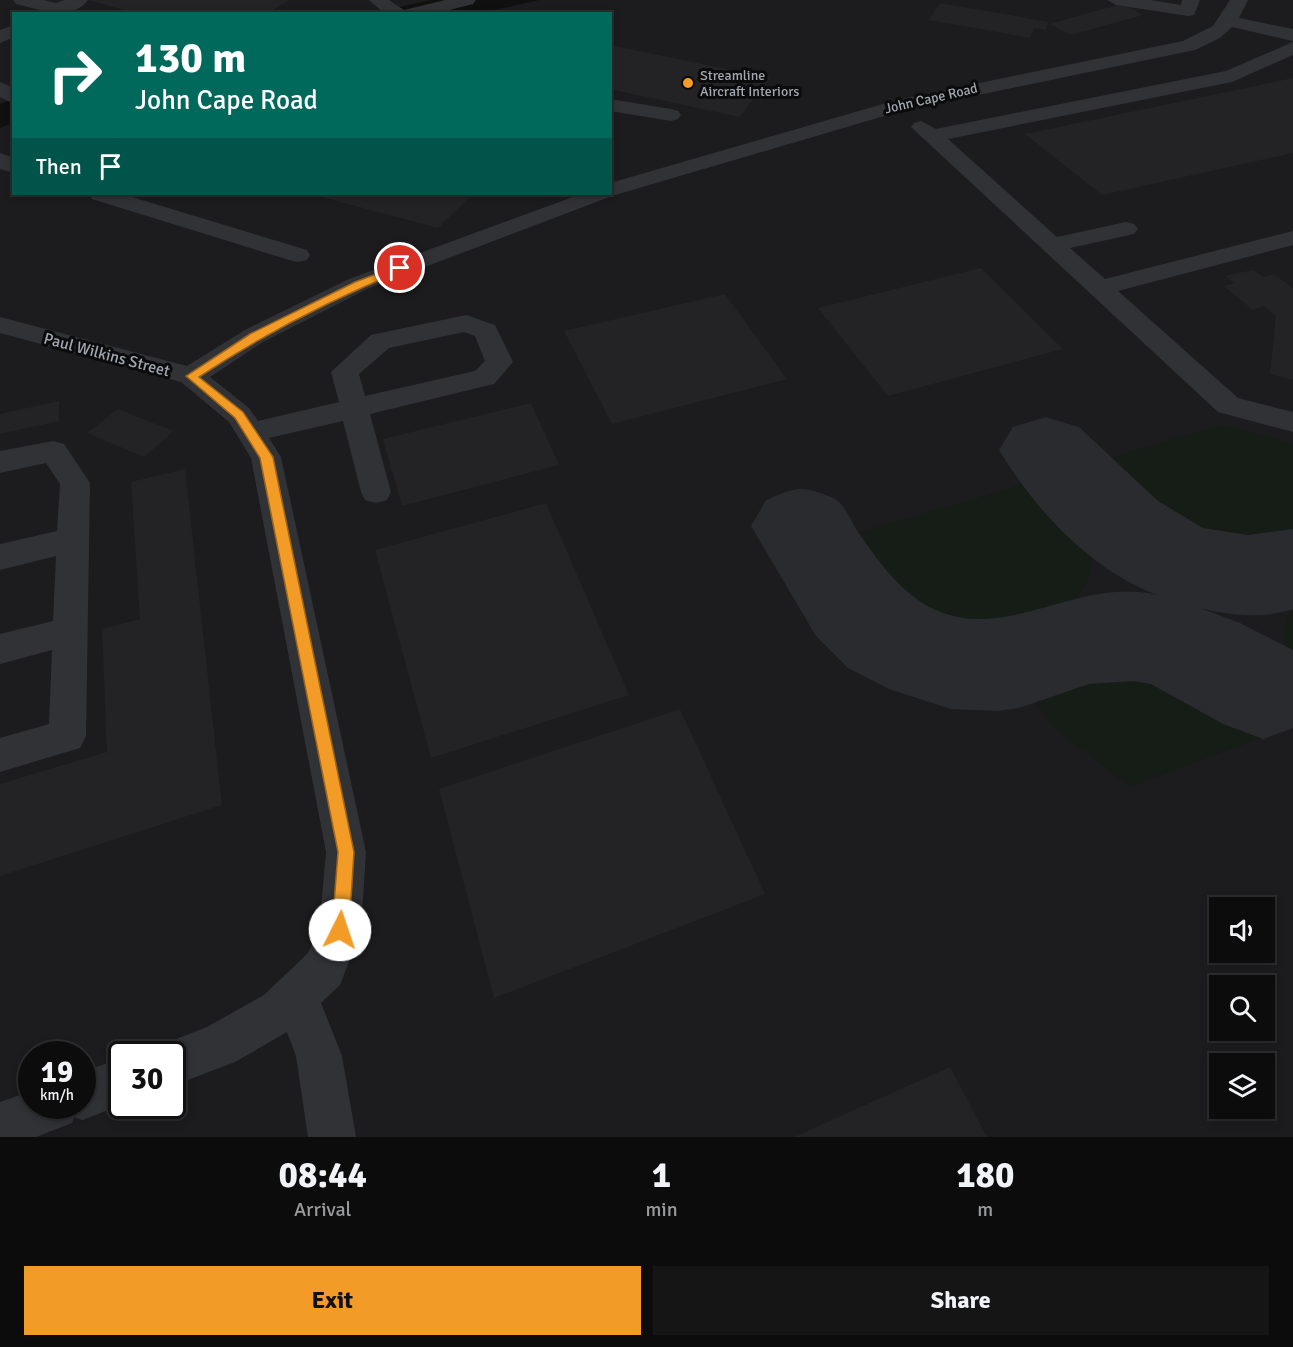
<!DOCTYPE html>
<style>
:root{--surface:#0c0c0d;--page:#151516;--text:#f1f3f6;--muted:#9a9b9d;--line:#2c2c2e;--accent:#f29b27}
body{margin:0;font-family:Signika,sans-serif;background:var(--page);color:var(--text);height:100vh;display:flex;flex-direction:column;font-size:22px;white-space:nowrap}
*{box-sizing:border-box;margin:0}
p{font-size:20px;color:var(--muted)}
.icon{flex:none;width:33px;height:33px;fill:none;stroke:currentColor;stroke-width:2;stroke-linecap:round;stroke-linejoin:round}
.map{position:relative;height:1137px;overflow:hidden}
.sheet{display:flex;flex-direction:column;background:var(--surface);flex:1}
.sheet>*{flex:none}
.top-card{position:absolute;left:12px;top:12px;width:600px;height:183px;border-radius:0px;box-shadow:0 3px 9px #0003,0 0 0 2px var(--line);background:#00695c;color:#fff;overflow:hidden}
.controls{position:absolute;left:1209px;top:897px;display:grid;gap:12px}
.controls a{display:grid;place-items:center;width:66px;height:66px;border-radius:0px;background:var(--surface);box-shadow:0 3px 9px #0003,0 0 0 2px var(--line);font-size:30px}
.speed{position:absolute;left:18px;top:1041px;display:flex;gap:12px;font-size:30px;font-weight:700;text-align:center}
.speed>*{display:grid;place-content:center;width:78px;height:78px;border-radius:50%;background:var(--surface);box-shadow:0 3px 9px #0003,0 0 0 2px var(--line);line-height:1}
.speed small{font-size:15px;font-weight:400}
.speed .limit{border:3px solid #111;border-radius:9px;background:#fff;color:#111}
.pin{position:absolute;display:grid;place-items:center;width:51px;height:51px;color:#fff;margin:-26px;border:3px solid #fff;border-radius:50%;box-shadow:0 2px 6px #0007}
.me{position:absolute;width:66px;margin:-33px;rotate:4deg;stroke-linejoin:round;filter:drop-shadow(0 0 4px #0008)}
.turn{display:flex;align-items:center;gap:21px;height:126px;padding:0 24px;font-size:27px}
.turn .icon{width:78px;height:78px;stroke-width:2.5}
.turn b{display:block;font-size:42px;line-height:51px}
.then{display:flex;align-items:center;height:57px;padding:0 24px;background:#0003;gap:12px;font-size:22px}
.eta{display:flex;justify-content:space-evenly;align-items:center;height:102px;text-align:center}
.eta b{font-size:36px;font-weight:700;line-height:42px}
.action{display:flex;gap:12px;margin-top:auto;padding:12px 24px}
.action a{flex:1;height:69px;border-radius:0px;background:var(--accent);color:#111;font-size:24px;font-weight:700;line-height:69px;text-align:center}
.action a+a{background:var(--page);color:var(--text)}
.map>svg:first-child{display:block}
.built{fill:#1c1c1e;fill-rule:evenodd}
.green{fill:#161c16}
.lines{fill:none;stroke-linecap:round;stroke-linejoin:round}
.taxiway{fill:#2a2b2e;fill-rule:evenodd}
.building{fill:#232325}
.minor{fill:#313236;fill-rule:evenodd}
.route{fill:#f29b27;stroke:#9d6519;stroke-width:1.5}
.poi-dot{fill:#f29b27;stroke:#0b0b0c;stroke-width:2}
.labels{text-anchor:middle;stroke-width:6;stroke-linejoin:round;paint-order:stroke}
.far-poi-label{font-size:14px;fill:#a1a8b2;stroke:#0b0b0c;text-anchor:start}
.far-street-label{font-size:14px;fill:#a1a8b2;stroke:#0b0b0c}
.street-label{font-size:16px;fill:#a1a8b2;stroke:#0b0b0c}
</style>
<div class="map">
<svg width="1293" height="1137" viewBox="0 0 1293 1137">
<rect width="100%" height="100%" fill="#101011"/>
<path class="built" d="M0,0H431L369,14H14L13,99L0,104Z
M539,0H1293V1137H0V128L13,123L14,194H610V14L481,13ZM1220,908H1264V952H1220ZM1220,986H1264V1030H1220ZM32,1054H82V1106H32ZM122,1054H172V1106H122ZM1220,1064H1264V1108H1220Z"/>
<path class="green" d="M1222,425L1293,444V534C1276,540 1258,548 1239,549C1174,552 1133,507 1092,463Z
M1038,480C1051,493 1076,514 1084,530C1131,626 957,653 901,613C876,594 859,564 844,537Z
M1293,610V674C1285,656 1277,626 1293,610Z
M1128,665C1192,674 1219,689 1263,737L1130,787L1053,727L1031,695L1104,668Z"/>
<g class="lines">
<path class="taxiway" d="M1046,417L1079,427L1158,501L1203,528L1248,535L1293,529V609C1262,619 1231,616 1200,608L1240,623L1293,650V728L1263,739L1223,724L1151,684L1134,681L1089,684L1019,708L997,711L951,709L889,689L848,668L816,636L751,526L766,500C776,496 790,489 800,489C808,488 828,495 835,499C844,504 851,520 856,529C878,561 904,599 943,613C1013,638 1081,577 1157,595C1090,569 1036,511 999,450L1013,427Z"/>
</g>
<path class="building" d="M88,0H290L266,14H139Z
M940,3L1049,22L1045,30L1034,28L1030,38L929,20Z
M1121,4L1143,15L1071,35L1049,24Z
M610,45L770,78L739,117L610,89Z
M1293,78V153L1102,195L1025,134Z
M310,194H473L438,228Z
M981,268L1063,349L888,396L818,308Z
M1253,270L1263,277L1274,274L1293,288V380L1270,374L1276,316L1264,306L1253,310L1224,286L1234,283L1225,276Z
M725,294L787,379L612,424L564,331Z
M59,401V421L0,434V414Z
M531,403L559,465L402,506L383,439Z
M118,409L174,431L144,457L87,433Z
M185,469L222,805L0,876V784L107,752L102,629L140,619L131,482Z
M546,503L629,695L431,758L375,550Z
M680,709L765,894L494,998L439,789Z
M950,1067L987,1137H794Z"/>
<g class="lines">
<path class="minor" d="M13,0H43L56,3L64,0H88C71,23 38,9 16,4Z
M369,0H389L404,10L445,0H476L473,4L434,14H385Z
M1107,0H1151L1181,5L1182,0H1200L1194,15L1188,16L1116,5Z
M1230,0H1248L1239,18L1293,29V41L1232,27L1220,38L1195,50L901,111L612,196L367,289L263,342L210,377L249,408L258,421L339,402L331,372L371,335L466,315L495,325L513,362L494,384L370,414L391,492L387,500L376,503L365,500L361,492L343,421L269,438L281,457L366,852L361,930L340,985L321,1003L342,1056L356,1137H308L296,1056L287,1032L235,1062L172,1086V1054H152L156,1047L207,1027L264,995L308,953L319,930L326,852L251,458L229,422L181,382L0,333V317L187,366L245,330L349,279L581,194H610V183L897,100L1183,41L1213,26ZM464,332L475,336L485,361L475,371L365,396L359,374L389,348Z
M14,25V37L0,43V30Z
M1293,42V55L1232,82L948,139L1057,237L1126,222L1134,224L1138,229L1134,234L1070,248L1105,279L1293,231V245L1118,291L1238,398L1293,412V432L1218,412L911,127L914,123L921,121L936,129L1226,71Z
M0,82L14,88V104L0,97Z
M610,99L671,109L678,111L681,115L678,119L671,121L610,111Z
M0,153L14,158V173L0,169Z
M89,194H122L307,250L310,255L307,260L298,262L289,260L92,199Z
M53,441L64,444L90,483L86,736L80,748L0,772V738L49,724L52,650L0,664V634L53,621L56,556L0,570V544L57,531L60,484L46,463L0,473V451Z
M122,1058V1105L82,1120L74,1117L72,1123L36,1137H0V1102L32,1091V1106H82V1072Z"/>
</g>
<path class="route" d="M400,265L405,268L404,270C332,299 264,334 199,377L243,412L273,457L354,852L349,930L347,936L340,939L334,936L332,930L338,852L260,458L235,418L186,376L250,334L355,282Z"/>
<circle class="poi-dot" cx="688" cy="83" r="6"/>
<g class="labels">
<g class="far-poi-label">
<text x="700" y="80">Streamline<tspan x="700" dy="16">Aircraft Interiors</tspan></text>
</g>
<g class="far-street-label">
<text transform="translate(931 98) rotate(-13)" y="5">John Cape Road</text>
</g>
<g class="street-label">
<text transform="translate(107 354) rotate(15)" y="6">Paul Wilkins Street</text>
</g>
</g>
</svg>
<div class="controls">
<a><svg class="icon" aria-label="sound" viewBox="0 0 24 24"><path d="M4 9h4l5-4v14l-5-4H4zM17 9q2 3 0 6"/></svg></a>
<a><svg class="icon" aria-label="search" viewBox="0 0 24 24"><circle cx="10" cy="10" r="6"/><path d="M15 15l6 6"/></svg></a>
<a><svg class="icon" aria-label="layers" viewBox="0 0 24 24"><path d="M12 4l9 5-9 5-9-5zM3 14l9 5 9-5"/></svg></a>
</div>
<div class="speed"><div>19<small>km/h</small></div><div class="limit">30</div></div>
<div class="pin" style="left:400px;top:268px;background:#d93025"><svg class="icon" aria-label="arrive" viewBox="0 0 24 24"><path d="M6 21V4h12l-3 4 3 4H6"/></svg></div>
<svg class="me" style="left:340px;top:930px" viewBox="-20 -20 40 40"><circle r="19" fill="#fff"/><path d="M0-13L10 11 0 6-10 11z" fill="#f29b27"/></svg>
<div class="top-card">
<div class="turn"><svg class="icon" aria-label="right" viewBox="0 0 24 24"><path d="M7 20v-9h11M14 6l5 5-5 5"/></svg><div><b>130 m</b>John Cape Road</div></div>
<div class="then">Then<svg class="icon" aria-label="arrive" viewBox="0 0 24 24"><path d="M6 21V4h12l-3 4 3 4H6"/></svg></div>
</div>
</div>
<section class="sheet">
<div class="eta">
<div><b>08:44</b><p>Arrival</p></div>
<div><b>1</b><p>min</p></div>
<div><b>180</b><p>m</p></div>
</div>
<div class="action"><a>Exit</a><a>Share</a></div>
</section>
